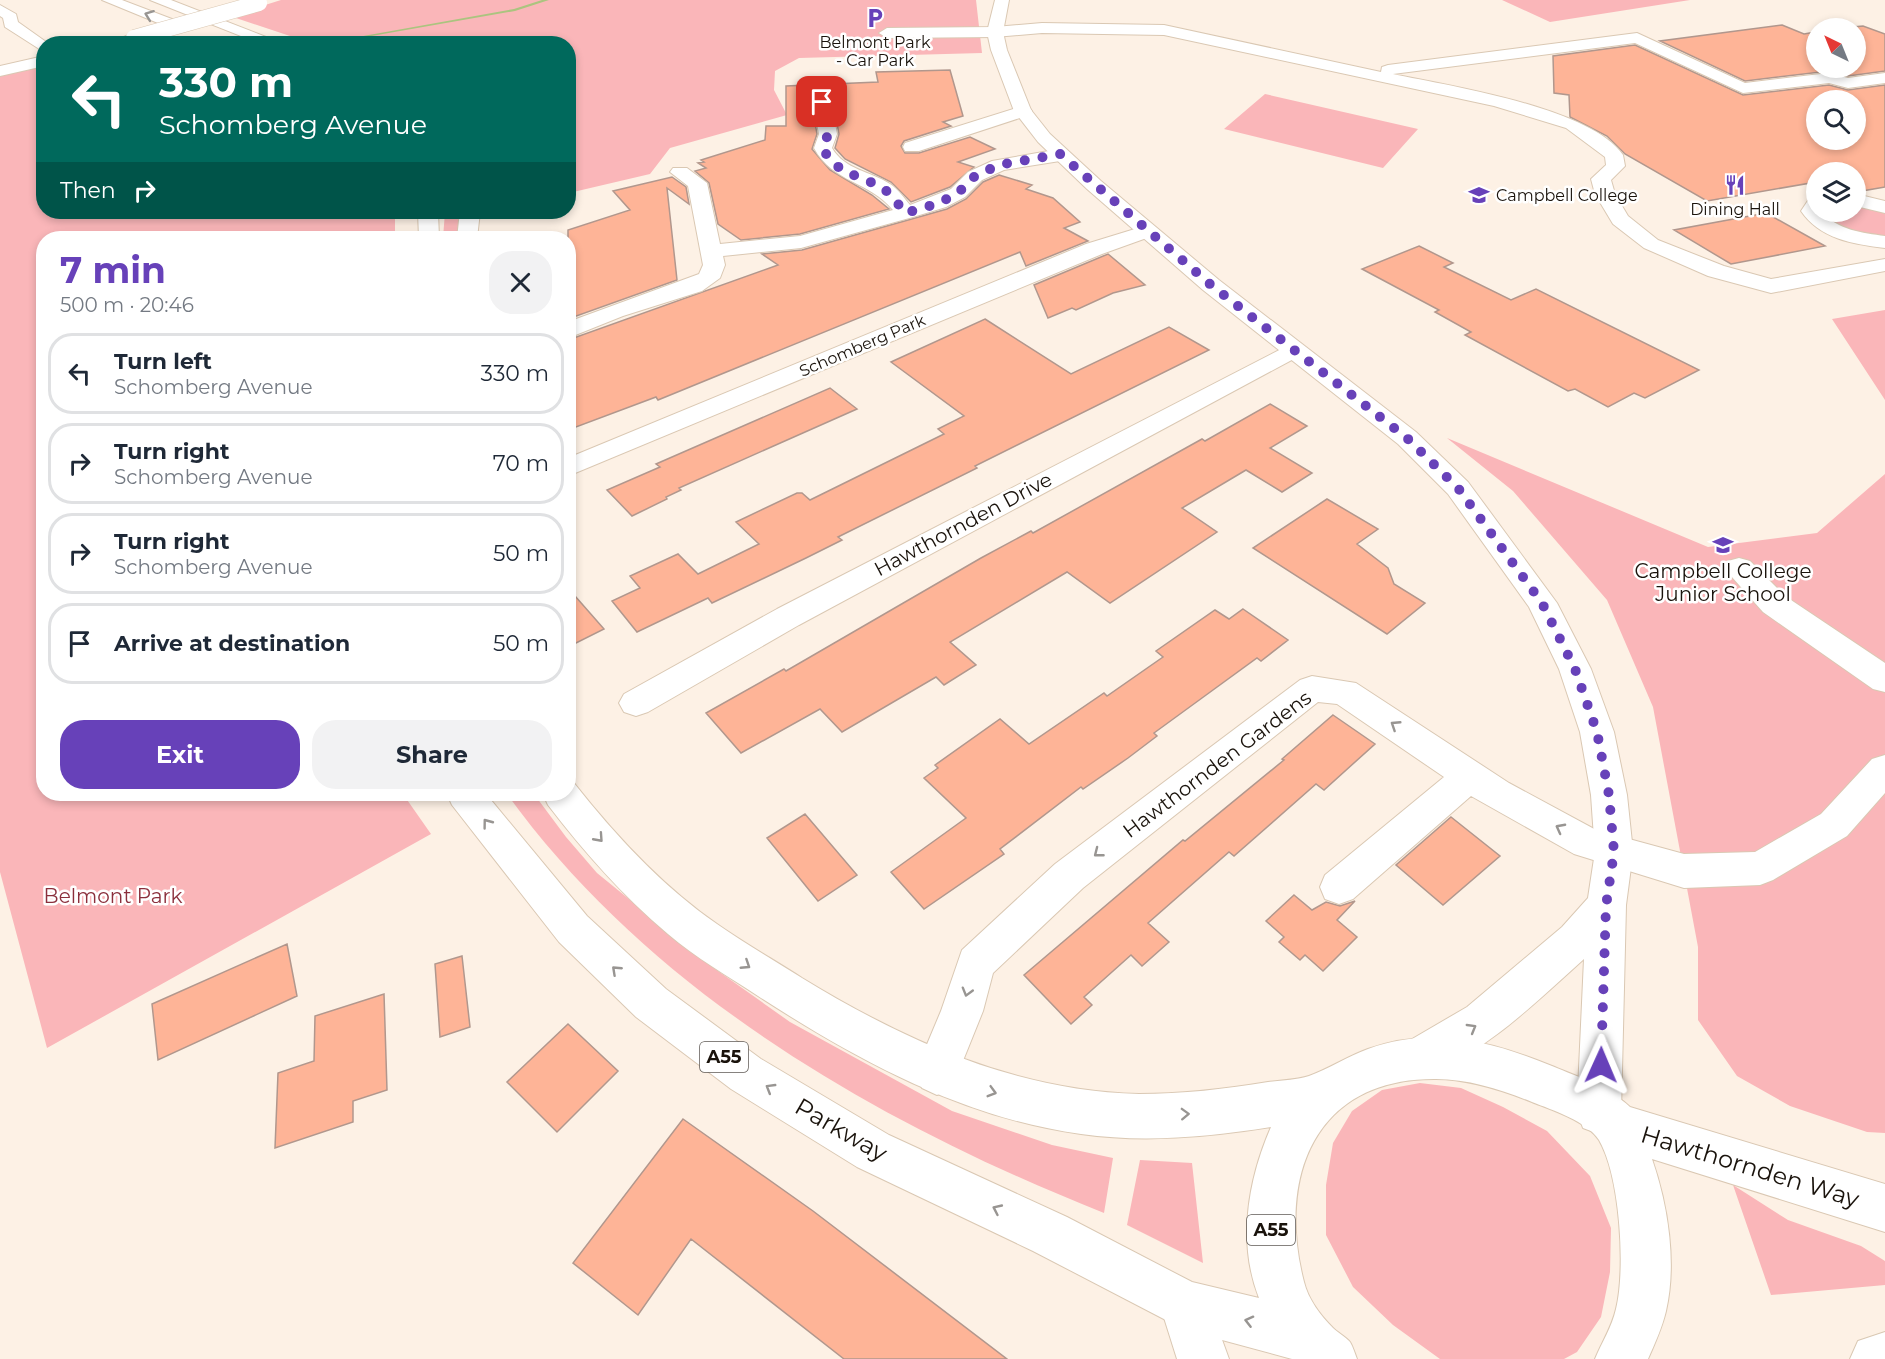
<!DOCTYPE html>
<meta charset="utf-8">
<style>
:root{--surface:#fff;--page:#f2f2f3;--text:#1f2937;--muted:#747a83;--line:#e0e1e3;--accent:#6741b9}
body{margin:0;font-family:Montserrat,sans-serif;background:var(--page);color:var(--text);height:100vh;display:flex;flex-direction:column;font-size:22px;white-space:nowrap}
*{box-sizing:border-box;margin:0}
p{font-size:20px;color:var(--muted)}
.icon{flex:none;width:33px;height:33px;fill:none;stroke:currentColor;stroke-width:2;stroke-linecap:round;stroke-linejoin:round}
.map{position:relative;flex:1;overflow:hidden}
.details{position:absolute;left:36px;top:231px;width:540px;height:570px;display:flex;flex-direction:column;background:var(--surface);border-radius:24px;box-shadow:0 3px 9px #0003}
.details>*{flex:none}
.banner{position:absolute;left:36px;top:36px;width:540px;height:183px;border-radius:24px;box-shadow:0 3px 9px #0003;background:#00695c;color:#fff;overflow:hidden}
.needle{width:39px;rotate:317deg}
.fabs{position:absolute;left:1806px;top:18px;display:grid;gap:12px}
.fabs a{display:grid;place-items:center;width:60px;height:60px;border-radius:50%;background:var(--surface);box-shadow:0 3px 9px #0003;font-size:30px}
.pin{position:absolute;display:grid;place-items:center;width:51px;height:51px;color:#fff;margin:-26px;border-radius:12px;box-shadow:0 3px 9px #0006}
.me{position:absolute;width:66px;margin:-33px;rotate:1deg;stroke-linejoin:round;filter:drop-shadow(0 0 4px #0008)}
.turn{display:flex;align-items:center;gap:21px;height:126px;padding:0 24px;font-size:27px}
.turn .icon{width:78px;height:78px;stroke-width:2.5}
.turn b{display:block;font-size:42px;line-height:51px}
.then{display:flex;align-items:center;height:57px;padding:0 24px;background:#0003;gap:12px;font-size:22px}
.round{display:grid;place-items:center;flex:none;width:63px;height:63px;border-radius:24px;background:var(--page)}
.head{display:flex;align-items:center;justify-content:space-between;height:102px;padding:0 24px}
h1{font-size:36px;font-weight:700;line-height:45px;color:var(--accent)}
.cta{display:flex;gap:12px;margin-top:auto;padding:12px 24px}
.cta a{flex:1;height:69px;border-radius:24px;background:var(--accent);color:#fff;font-size:24px;font-weight:700;line-height:69px;text-align:center}
.cta a+a{background:var(--page);color:var(--text)}
ul{padding:0;list-style:none}
li{display:flex;align-items:center;gap:18px;height:81px;margin:0 12px 9px;padding:0 12px;border:3px solid var(--line);border-radius:24px}
li div{flex:1}
li b{display:block;font-size:22px}
li em{font-style:normal}
.map>svg:first-child{display:block}
.green{fill:#fab6b9}
.lines{fill:none;stroke-linecap:round;stroke-linejoin:round}
.stream{fill:#abc47f;fill-rule:evenodd}
.building{fill:#feb497;stroke:#b1978d;stroke-width:1.5;fill-rule:evenodd}
.minor-casing{stroke:#dac8b3;stroke-width:2}
.major-casing{stroke:#dac8b3;stroke-width:2}
.highway-casing{stroke:#dac8b3;stroke-width:2}
.minor{fill:#fff;fill-rule:evenodd}
.major{fill:#fff;fill-rule:evenodd}
.highway{fill:#fff;fill-rule:evenodd}
.minor-bridge-casing{stroke:#dac8b3;stroke-width:17;stroke-linecap:butt}
.minor-bridge{stroke:#fff;stroke-width:16}
.oneway{stroke:#989592}
.route{stroke:#6741b9;stroke-width:10;stroke-dasharray:0 18}
.labels{text-anchor:middle;stroke-width:5;stroke-linejoin:round;paint-order:stroke}
.far-poi-label{font-size:16px;fill:#1a130c;stroke:#fff}
.far-street-label{font-size:16px;fill:#1a130c;stroke:#fff}
.shield{fill:#fff;stroke:#5f5a55;stroke-width:1.5}
.shield-label{font-size:18px;font-weight:bold;fill:#1a130c}
.street-label{font-size:20px;fill:#1a130c;stroke:#fff}
.poi-label{font-size:20px;fill:#1a130c;stroke:#fff}
.park-label{font-size:20px;fill:#8b2f3c;stroke:#fff}
.near-street-label{font-size:24px;fill:#1a130c;stroke:#fff}
</style>
<div class="map">
<svg width="1885" height="1359" viewBox="0 0 1885 1359">
<rect width="100%" height="100%" fill="#fdf1e5"/>
<path class="green" d="M281,0H976L982,53L799,58L775,71L774,90L787,115L670,148L650,174L569,193L568,44L311,43L230,16Z
M1502,0H1690L1550,22Z
M43,65L44,212H395V238H44V794H403L431,834L47,1048L0,872V76Z
M1265,94L1418,129L1383,168L1224,129Z
M1856,204L1885,211V235C1867,235 1831,230 1823,212H1856Z
M445,212H460L458,238H443Z
M1885,310V400L1832,319Z
M1447,438L1708,547L1817,533L1885,474V1133L1867,1132L1790,1106L1737,1076L1698,1020V947L1653,707L1607,600L1513,491Z
M507,794H534L566,837L597,873L711,966L790,1022L952,1111L1052,1145L1113,1158L1104,1213C878,1123 652,994 507,794Z
M1420,1083L1461,1088L1503,1107L1547,1131L1590,1176L1611,1228L1610,1272L1601,1317L1577,1352L1564,1359H1440L1393,1325L1353,1287L1326,1235V1185L1333,1143L1352,1111L1382,1090Z
M1140,1160L1192,1163L1203,1263L1127,1225Z
M1733,1185L1788,1220L1861,1246L1885,1261V1285L1771,1295Z"/>
<g class="lines">
<path class="stream" d="M542,0H549L515,11L343,41L341,40L514,9Z"/>
</g>
<path class="building" d="M1782,25L1804,34L1816,32V68H1856V28H1842L1863,26L1885,34V71L1848,76L1829,71L1745,81L1660,41Z
M1635,45L1743,95L1829,85L1848,90L1885,85V187L1856,192V172H1816V182L1707,201L1625,154L1607,136L1570,117L1569,95L1554,93L1553,56ZM1816,100H1856V140H1816Z
M950,70L963,116L943,122L951,126L904,141L901,146L905,153H919L970,137L995,149L958,162L974,167L950,187L911,202L891,182L845,159L835,148L839,134L833,102L821,95L811,101L817,134L812,149L830,170L872,195L889,209L800,234L741,240L718,224L709,183L695,171L706,168L698,163L704,162L701,160L765,140L766,126H786V86L878,82L876,72Z
M999,175L1032,185L1026,189L1053,198L1080,222L1064,228L1088,241L1026,266L1020,252L658,400L656,397L568,430V340L778,265L762,254L802,250L947,209L966,199L983,182Z
M672,177L686,187L689,204L667,188L677,280L568,319V230L630,210L613,191Z
M1766,213L1825,246L1731,264L1674,230Z
M1419,246L1453,263L1444,267L1511,300L1536,289L1699,370L1645,398L1634,393L1608,407L1575,389L1568,391L1465,335L1471,332L1435,312L1439,310L1362,269Z
M1108,254L1145,285L1113,293L1076,310L1072,308L1048,318L1034,285Z
M985,319L1071,374L1169,327L1209,350L975,466L977,468L838,537L842,540L806,558L712,603L708,598L637,632L612,601L640,588L630,576L678,554L698,574L759,544L736,522L797,493H802L810,500L944,434L938,429L964,416L891,362Z
M830,388L857,409L679,488L681,490L666,497L667,499L632,516L607,490L660,467L656,464Z
M1270,404L1307,426L1270,448L1312,473L1282,492L1246,470L1182,508L1217,532L1110,603L1067,572L950,642L976,665L944,685L936,677L842,732L820,709L741,753L706,713L784,669L786,671L981,558L1031,531L1033,533L1202,439L1205,441Z
M1327,499L1378,529L1357,544L1388,568L1394,584L1425,603L1387,634L1253,548Z
M568,588L604,629L568,647Z
M1243,609L1288,640L1261,661L1257,658L1202,698L1154,733L1157,736L1128,758L1083,789L1081,787L1000,849L1004,854L924,909L891,872L966,818L924,778L938,768L935,765L1000,719L1029,744L1104,693L1107,696L1163,657L1156,651L1215,610L1229,619Z
M1333,715L1375,744L1324,790L1316,784L1234,856L1229,852L1148,923L1169,942L1142,966L1131,955L1084,997L1092,1005L1071,1024L1024,975L1183,840L1185,841L1284,760L1282,759Z
M805,814L857,875L818,901L767,838Z
M1451,817L1500,856L1443,905L1396,865Z
M1294,895L1312,910L1326,902L1340,906L1355,901L1337,920L1357,937L1323,971L1305,955L1300,960L1279,942L1284,937L1266,921Z
M287,944L297,996L158,1060L152,1004Z
M462,956L470,1027L440,1037L435,964Z
M384,994L387,1090L353,1101V1122L275,1148L278,1073L314,1061L315,1016Z
M568,1024L618,1071L557,1132L507,1082Z
M683,1119L813,1211L1007,1359H844L691,1239L638,1315L573,1263Z"/>
<g class="lines">
<g class="minor-casing">
<path id="minor" d="M0,5L16,14L18,22L49,44H44V52L5,27L3,18L0,16Z
M1042,23L1164,25L1381,72L1382,67L1388,65L1637,33L1745,83L1829,73L1848,78L1885,73V83L1848,88L1829,83L1743,93L1635,43L1393,74C1449,86 1590,107 1623,155L1625,166L1611,180L1615,194L1628,216L1658,240L1724,266L1771,279L1885,259V271L1771,293L1708,276L1644,248L1613,224L1595,194L1591,179L1606,165L1605,157L1566,128L1494,106L1164,35L1042,33L995,37L887,38L879,33L887,28L995,27Z
M134,33L139,35L142,38L139,41L106,44Z
M44,56V66L0,76V66Z
M822,97L831,102L837,134L832,148C845,170 870,171 890,184C898,189 904,198 910,205L951,189L968,172L992,161L1060,149L1069,155L1060,161L1004,170L982,180L965,197L946,207L913,217L801,248L723,256L725,265L720,278L702,291L623,316L568,338V322L699,274L703,265L688,186L670,172L673,168H687L707,183L720,244L800,236L893,210C869,181 833,183 814,148L819,134L813,102Z
M1023,106L1029,107L1032,111L1029,115L919,151H905L903,147L905,143Z
M1856,194L1885,201V213L1856,206Z
M1816,197V212H1822C1838,230 1862,233 1885,236V248C1853,244 1820,239 1801,211L1809,199Z
M1148,225L1155,227L1158,231L1155,235L1102,254L568,476V458L1086,244Z
M1293,343L1301,345L1305,350L1301,355L799,625L648,712L636,716L624,712L619,703L624,694L777,609Z
M1739,558L1750,561L1785,596L1885,663V692L1873,689L1763,612L1724,568L1728,561Z
M1312,676L1356,683L1509,783L1596,830L1684,854L1755,852L1821,814L1872,759L1885,755V793L1847,836L1773,880L1760,885L1684,888L1574,854L1471,796L1353,899L1339,904L1325,899L1320,887L1325,875L1444,777L1337,704L1318,702L1083,888L993,973L983,1011L952,1088L937,1095L922,1088L915,1073L941,1011L962,950L1055,864L1300,680Z"/>
</g>
<g class="major-casing">
<path id="major" d="M995,0H1009L1003,32L1007,50L1031,110L1050,134L1101,181L1219,280L1416,432L1468,482L1557,603L1591,669L1614,732L1627,795L1633,852L1626,905L1621,1112L1615,1128L1599,1134L1583,1128L1577,1112L1584,959C1534,1004 1486,1052 1422,1078L1407,1072L1400,1057L1407,1042L1467,1007L1562,927L1588,898L1595,852L1591,795L1580,732L1559,669L1529,607L1448,494L1398,444L1203,290L1087,189L1038,142L1014,111L991,50L987,32Z
M1185,1280L1203,1287L1229,1359H1177L1160,1305L1167,1287Z"/>
</g>
<g class="highway-casing">
<path id="highway" d="M102,0H122L185,24L188,27L185,30H175Z
M150,0H171L284,44H261Z
M418,212H438L439,238H419Z
M460,212H480L477,238H457Z
M568,782L574,783C615,835 662,886 717,924C744,943 774,960 802,978C905,1041 1016,1091 1139,1094C1182,1094 1226,1089 1268,1082C1282,1080 1297,1080 1309,1076C1329,1069 1348,1056 1368,1049C1432,1026 1491,1041 1552,1066C1578,1077 1609,1087 1630,1107L1885,1184V1232L1652,1159C1668,1205 1677,1263 1666,1311C1662,1328 1655,1343 1648,1359H1595C1602,1342 1612,1327 1616,1309C1626,1269 1620,1176 1599,1140C1587,1121 1552,1110 1532,1102C1502,1090 1469,1079 1436,1079C1314,1078 1277,1178 1304,1282C1308,1299 1321,1316 1333,1328C1338,1333 1346,1337 1350,1342C1353,1347 1355,1354 1357,1359H1292L1185,1330L1033,1251L857,1167L731,1089L636,1017L559,942L452,805L447,794H486L587,916L666,989L761,1059L889,1135L1067,1217L1192,1282L1259,1298C1237,1242 1248,1180 1271,1127C1208,1137 1144,1143 1081,1134C963,1118 857,1060 758,996C728,976 696,958 668,934C623,896 584,852 548,805L543,794H568Z
M1885,1332V1359H1850L1858,1341Z"/>
</g>
<use href="#minor" class="minor"/>
<use href="#major" class="major"/>
<use href="#highway" class="highway"/>
<g class="minor-bridge-casing">
<path id="minor-bridge" d="M134,38L259,3"/>
</g>
<use href="#minor-bridge" class="minor-bridge"/>
</g>
<defs><path id="oneway-chevron" d="M-2-3.5L2.5 0L-2 3.5" fill="none" stroke-width="1.6" stroke-linecap="round" stroke-linejoin="round" transform="scale(1.5)"/></defs>
<g class="oneway">
<use href="#oneway-chevron" transform="translate(149 15) rotate(-159)"/>
<use href="#oneway-chevron" transform="translate(1395 725) rotate(-147)"/>
<use href="#oneway-chevron" transform="translate(487 823) rotate(-127)"/>
<use href="#oneway-chevron" transform="translate(1560 828) rotate(-152)"/>
<use href="#oneway-chevron" transform="translate(599 838) rotate(48)"/>
<use href="#oneway-chevron" transform="translate(1098 853) rotate(142)"/>
<use href="#oneway-chevron" transform="translate(746 965) rotate(33)"/>
<use href="#oneway-chevron" transform="translate(616 970) rotate(-137)"/>
<use href="#oneway-chevron" transform="translate(967 992) rotate(106)"/>
<use href="#oneway-chevron" transform="translate(1472 1028) rotate(-30)"/>
<use href="#oneway-chevron" transform="translate(770 1088) rotate(-149)"/>
<use href="#oneway-chevron" transform="translate(992 1092) rotate(16)"/>
<use href="#oneway-chevron" transform="translate(1185 1114) rotate(-2)"/>
<use href="#oneway-chevron" transform="translate(997 1209) rotate(-155)"/>
<use href="#oneway-chevron" transform="translate(1249 1321) rotate(-166)"/>
</g>
<g class="lines">
<path class="route" d="M822,102L828,134L823,148C835,175 862,175 884,189C892,195 899,206 906,213L939,203L958,193L975,176L999,165L1060,154L1211,285L1407,438L1458,488L1542,603L1575,669L1597,732L1609,795L1614,852L1606,906L1601,1065"/>
</g>
<defs>
<g id="parking-bare" transform="scale(1.62)"><path d="M-3.5-5.5H1a3.5 3.5 0 0 1 0 7H-1V5.5H-3.5ZM-1-3.4V-.6H.8a1.4 1.4 0 0 0 0-2.8Z" fill="#6741b9" stroke="#fff" stroke-width="2.5" paint-order="stroke"/></g>
<g id="restaurant-bare" transform="scale(1.62)"><path d="M-5-6h1v4h1v-4h1v4h1v-4h1v5L-1.5 .5V6h-2V.5L-5-1ZM5-6V6H3V1.5H1.5Q1.5-4 5-6Z" fill="#6741b9" stroke="#fff" stroke-width="2.5" paint-order="stroke"/></g>
<g id="school-bare" transform="scale(1.62)"><path d="M0-5L7-2L0 1L-7-2ZM-4 1L0 2.5L4 1V4Q0 6-4 4Z" fill="#6741b9" stroke="#fff" stroke-width="2.5" paint-order="stroke"/></g>
</defs>
<g fill-rule="evenodd">
<use href="#parking-bare" x="875" y="18"/>
<use href="#restaurant-bare" x="1735" y="185"/>
<use href="#school-bare" x="1479" y="195"/>
<use href="#school-bare" x="1723" y="545"/>
</g>
<g class="labels">
<g class="far-poi-label">
<text x="875" y="48">Belmont Park<tspan x="875" dy="18">- Car Park</tspan></text>
<text x="1496" y="201" text-anchor="start">Campbell College</text>
<text x="1735" y="215">Dining Hall</text>
</g>
<g class="far-street-label">
<text transform="translate(862 345) rotate(-23)" y="6">Schomberg Park</text>
</g>
<g class="shield">
<rect x="700" y="1042" width="48" height="30" rx="4.5"/>
<rect x="1247" y="1215" width="48" height="30" rx="4.5"/>
</g>
<g class="shield-label">
<text x="724" y="1063">A55</text>
<text x="1271" y="1236">A55</text>
</g>
<g class="street-label">
<text transform="translate(963 524) rotate(-28)" y="7">Hawthornden Drive</text>
<text transform="translate(1217 764) rotate(-37)" y="7">Hawthornden Gardens</text>
</g>
<g class="poi-label">
<text x="1723" y="578">Campbell College<tspan x="1723" dy="23">Junior School</tspan></text>
</g>
<g class="park-label">
<text x="113" y="903">Belmont Park</text>
</g>
<g class="near-street-label">
<text transform="translate(841 1130) rotate(30)" y="8">Parkway</text>
<text transform="translate(1750 1167) rotate(17)" y="8">Hawthornden Way</text>
</g>
</g>
</svg>
<div class="fabs">
<a><svg class="needle" viewBox="-14 -14 28 28"><path d="M0-13l5 13h-10z" fill="#e53935"/><path d="M0 13l5-13h-10z" fill="#747a83"/></svg></a>
<a><svg class="icon" aria-label="search" viewBox="0 0 24 24"><circle cx="10" cy="10" r="6"/><path d="M15 15l6 6"/></svg></a>
<a><svg class="icon" aria-label="layers" viewBox="0 0 24 24"><path d="M12 4l9 5-9 5-9-5zM3 14l9 5 9-5"/></svg></a>
</div>
<div class="pin" style="left:822px;top:102px;background:#d93025"><svg class="icon" aria-label="arrive" viewBox="0 0 24 24"><path d="M6 21V4h12l-3 4 3 4H6"/></svg></div>
<svg class="me" style="left:1601px;top:1065px" viewBox="-20 -20 40 40"><path d="M0-17L14 15 0 8-14 15z" fill="#6741b9" stroke="#fff" stroke-width="4"/></svg>
<div class="banner">
<div class="turn"><svg class="icon" aria-label="left" viewBox="0 0 24 24"><path d="M17 20v-9H6M10 6l-5 5 5 5"/></svg><div><b>330 m</b>Schomberg Avenue</div></div>
<div class="then">Then<svg class="icon" aria-label="right" viewBox="0 0 24 24"><path d="M7 20v-9h11M14 6l5 5-5 5"/></svg></div>
</div>
<section class="details">
<div class="head"><div><h1>7 min</h1><p>500 m · 20:46</p></div><a class="round"><svg class="icon" aria-label="close" viewBox="0 0 24 24"><path d="M6 6l12 12M18 6L6 18"/></svg></a></div>
<ul>
<li><svg class="icon" aria-label="left" viewBox="0 0 24 24"><path d="M17 20v-9H6M10 6l-5 5 5 5"/></svg><div><b>Turn left</b><p>Schomberg Avenue</p></div><em>330 m</em></li>
<li><svg class="icon" aria-label="right" viewBox="0 0 24 24"><path d="M7 20v-9h11M14 6l5 5-5 5"/></svg><div><b>Turn right</b><p>Schomberg Avenue</p></div><em>70 m</em></li>
<li><svg class="icon" aria-label="right" viewBox="0 0 24 24"><path d="M7 20v-9h11M14 6l5 5-5 5"/></svg><div><b>Turn right</b><p>Schomberg Avenue</p></div><em>50 m</em></li>
<li><svg class="icon" aria-label="arrive" viewBox="0 0 24 24"><path d="M6 21V4h12l-3 4 3 4H6"/></svg><div><b>Arrive at destination</b></div><em>50 m</em></li>
</ul>
<div class="cta"><a>Exit</a><a>Share</a></div>
</section>
</div>
